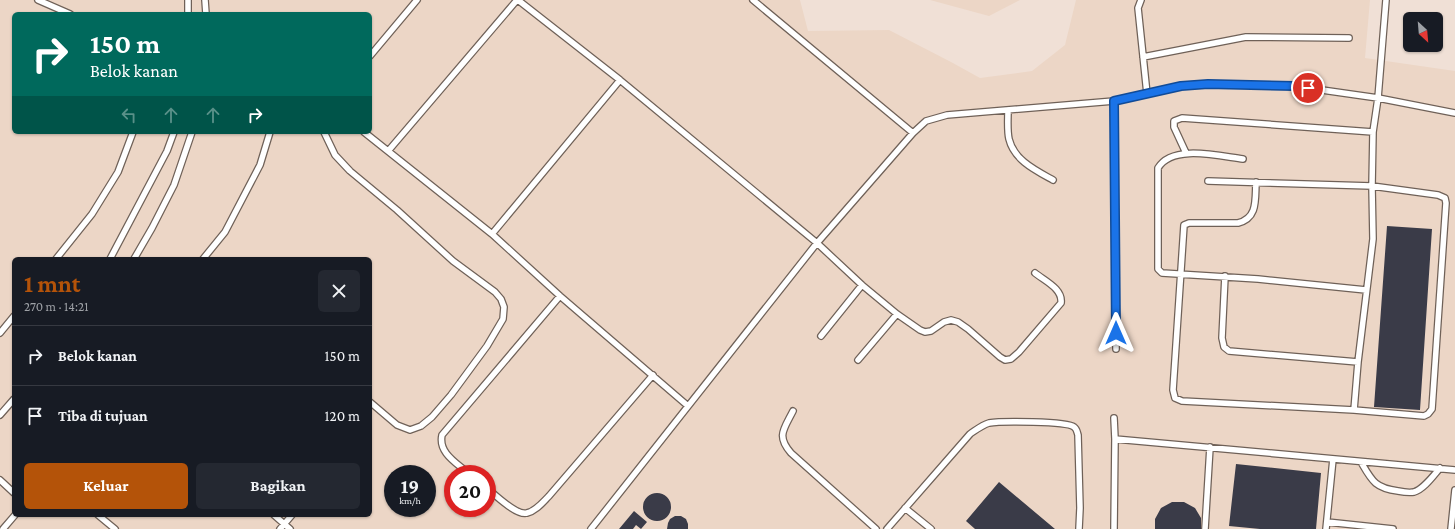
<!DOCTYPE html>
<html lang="id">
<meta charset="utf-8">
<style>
:root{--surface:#171b24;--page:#242831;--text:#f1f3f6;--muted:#9ea1a6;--line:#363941;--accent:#b45309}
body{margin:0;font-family:"Crimson Pro",serif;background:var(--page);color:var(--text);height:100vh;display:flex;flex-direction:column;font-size:15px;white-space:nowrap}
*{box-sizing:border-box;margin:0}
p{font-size:13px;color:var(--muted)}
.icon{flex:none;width:22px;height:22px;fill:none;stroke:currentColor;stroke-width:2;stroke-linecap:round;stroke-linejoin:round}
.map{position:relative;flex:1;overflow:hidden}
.sheet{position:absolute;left:12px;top:257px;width:360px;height:260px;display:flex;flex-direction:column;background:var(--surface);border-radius:6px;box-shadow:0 1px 3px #0004}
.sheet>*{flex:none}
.hud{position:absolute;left:12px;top:12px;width:360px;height:122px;border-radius:6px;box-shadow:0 1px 3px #0004;background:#00695c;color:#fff;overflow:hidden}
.needle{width:26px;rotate:154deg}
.buttons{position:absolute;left:1403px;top:12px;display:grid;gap:8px}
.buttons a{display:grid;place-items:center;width:40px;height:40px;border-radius:6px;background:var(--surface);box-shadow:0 1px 3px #0004;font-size:20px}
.speed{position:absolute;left:384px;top:465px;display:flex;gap:8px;font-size:20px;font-weight:700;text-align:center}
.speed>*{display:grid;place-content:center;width:52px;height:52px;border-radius:50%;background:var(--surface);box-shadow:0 1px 3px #0004;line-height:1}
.speed small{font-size:10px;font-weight:400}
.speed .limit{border:6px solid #d22;background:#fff;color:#111}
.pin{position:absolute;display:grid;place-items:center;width:34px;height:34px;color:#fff;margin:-17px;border:2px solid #fff;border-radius:50%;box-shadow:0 1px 4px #0007}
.me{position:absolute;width:44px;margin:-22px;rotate:0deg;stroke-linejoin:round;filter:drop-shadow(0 0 3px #0008)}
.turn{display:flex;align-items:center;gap:14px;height:84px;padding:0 12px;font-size:18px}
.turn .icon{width:52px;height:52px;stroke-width:2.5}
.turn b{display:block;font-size:28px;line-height:34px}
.lanes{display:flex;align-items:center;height:38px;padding:0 12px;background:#0003;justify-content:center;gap:20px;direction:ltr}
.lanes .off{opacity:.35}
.round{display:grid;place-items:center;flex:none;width:42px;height:42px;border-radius:6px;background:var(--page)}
.overview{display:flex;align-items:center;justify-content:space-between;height:68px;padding:0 12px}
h1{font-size:24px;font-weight:700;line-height:30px;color:var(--accent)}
.primary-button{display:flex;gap:8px;margin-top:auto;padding:8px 12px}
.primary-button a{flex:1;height:46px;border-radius:6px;background:var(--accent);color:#fff;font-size:16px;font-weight:700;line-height:46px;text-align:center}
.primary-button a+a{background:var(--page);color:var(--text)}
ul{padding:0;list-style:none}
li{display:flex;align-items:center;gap:12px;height:60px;padding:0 12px;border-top:1px solid var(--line)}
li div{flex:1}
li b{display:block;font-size:15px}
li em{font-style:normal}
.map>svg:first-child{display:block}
.built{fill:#ecd6c6;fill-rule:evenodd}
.building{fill:#3a3b48}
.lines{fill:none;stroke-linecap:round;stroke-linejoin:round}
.lane-casing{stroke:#6f6158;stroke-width:8}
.lane{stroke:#fff;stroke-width:5.5}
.route-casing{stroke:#114b97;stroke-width:10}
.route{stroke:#1a73e8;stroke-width:7}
</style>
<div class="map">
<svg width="1455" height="529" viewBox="0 0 1455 529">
<rect width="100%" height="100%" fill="#f0e0d6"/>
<path class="built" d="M0,0H800L808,31L889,30L951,62L980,78L1032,71L1065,45L1076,0H1370L1365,58L1455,71V529H0ZM14,14H370V132H14ZM14,259H370V515H14ZM393,474H427V508H393ZM453,474H487V508H453Z
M930,0H1020L989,16Z"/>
<path class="building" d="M1387,226L1432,229L1420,410L1374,407Z
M1236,464L1321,473L1316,529H1260L1229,526Z
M999,482L1055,529H975L966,521Z
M643 507a14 14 0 1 1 28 0a14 14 0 1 1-28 0Z
M1172,502H1184L1195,508L1201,518V529H1155V519L1161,508Z
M634,511L647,522L641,529L636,525L633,529H619Z
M675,516H681L686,519L688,524V529H667L668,523L670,519Z"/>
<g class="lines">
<g class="lane-casing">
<path id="lane" d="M38,0L70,14
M188,0V14
M205,0L206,14
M518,0L620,80L817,243L862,285L897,314L920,330L925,332L931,331L944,322L951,320L958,322L968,329L1000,357L1005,360L1011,359L1019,352L1061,303C1063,289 1045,281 1035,273
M753,0L913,133
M1141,0L1138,8L1147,94
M370,56L417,0
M1143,57L1246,37L1349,38
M1114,101L1116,349
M1008,110C1008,119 1007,130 1009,139C1014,160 1035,170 1053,180
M324,132L335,155L350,171L397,210L453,261L495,292L501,299L504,307L503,319L487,346L451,395L432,417L421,426L410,430L397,425L370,402
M364,132L492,234L560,296L688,406
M389,150L517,0
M1186,153L1174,127V121L1182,118L1373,132
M1243,159C1219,156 1172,144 1158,168V269L1162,273L1258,279L1366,290
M1208,181L1372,186L1438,195L1445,198L1446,203L1432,409L1428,414L1424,416L1354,410L1182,401L1175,398L1173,390L1184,225L1189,223H1238C1258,218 1255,200 1256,182
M492,234L620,80
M56,259L92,214L118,172L133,132
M110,259L167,151L174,132
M134,259L152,228L174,185L192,132
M203,259L225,232L260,165L270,132
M1225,276L1222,338L1224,347L1229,351L1358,362
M0,333L14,316
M821,336L862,285
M858,360L897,314
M1354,410L1358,362L1373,239L1372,186L1373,132L1378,98L1455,113
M793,411C784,429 776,436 791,453L876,529
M0,415L14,399
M1114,418L1115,439L1114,529
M1115,439L1455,470
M1361,462C1372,481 1375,488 1398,491C1403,492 1409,493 1414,492C1424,489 1433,476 1440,468
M469,474C457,463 438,453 442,435L560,296
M0,480L14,493
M487,488C495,495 517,516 527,513C536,511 543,502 549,496L653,375
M905,508L931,529
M98,515L115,529
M274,515L290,529
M1327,522L1393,529
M3,529L15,515
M280,529L292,515
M591,529L817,243L913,133L926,121L947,115L1114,101L1181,86L1208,84L1294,86L1378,98L1386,0
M887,529L970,434C976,430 982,425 989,423C1000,421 1067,421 1074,427C1077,429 1077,432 1078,435L1080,508L1079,529
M1205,529L1210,447
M1326,529L1333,459
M1451,529L1455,490"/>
</g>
<use href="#lane" class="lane"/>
</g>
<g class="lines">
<g class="route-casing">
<path id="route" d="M1116,333L1114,101L1181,86L1208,84L1294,86L1308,88"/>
</g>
<use href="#route" class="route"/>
</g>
</svg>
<div class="buttons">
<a><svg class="needle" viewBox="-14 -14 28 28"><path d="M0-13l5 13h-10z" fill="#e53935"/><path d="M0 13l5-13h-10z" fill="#9ea1a6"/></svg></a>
</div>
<div class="speed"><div>19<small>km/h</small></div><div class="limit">20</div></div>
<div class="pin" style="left:1308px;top:88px;background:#d93025"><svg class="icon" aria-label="arrive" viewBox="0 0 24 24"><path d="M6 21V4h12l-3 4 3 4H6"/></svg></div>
<svg class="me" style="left:1116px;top:333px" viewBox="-20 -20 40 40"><path d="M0-17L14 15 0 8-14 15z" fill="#1a73e8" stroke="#fff" stroke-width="4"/></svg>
<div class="hud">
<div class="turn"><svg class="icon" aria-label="right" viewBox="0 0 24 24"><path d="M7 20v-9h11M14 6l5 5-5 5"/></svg><div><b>150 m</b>Belok kanan</div></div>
<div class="lanes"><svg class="icon off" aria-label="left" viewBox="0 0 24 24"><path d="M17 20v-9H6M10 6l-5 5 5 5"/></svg><svg class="icon off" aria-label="ahead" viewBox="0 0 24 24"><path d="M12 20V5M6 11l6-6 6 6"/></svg><svg class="icon off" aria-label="ahead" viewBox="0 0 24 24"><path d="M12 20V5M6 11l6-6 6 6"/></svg><svg class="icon" aria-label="right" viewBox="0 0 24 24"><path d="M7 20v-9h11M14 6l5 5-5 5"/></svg></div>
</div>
<section class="sheet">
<div class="overview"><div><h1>1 mnt</h1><p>270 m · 14:21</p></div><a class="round"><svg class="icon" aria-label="close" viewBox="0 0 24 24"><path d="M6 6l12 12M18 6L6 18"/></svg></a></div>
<ul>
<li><svg class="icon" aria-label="right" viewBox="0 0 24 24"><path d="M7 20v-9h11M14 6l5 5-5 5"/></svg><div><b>Belok kanan</b></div><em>150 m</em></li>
<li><svg class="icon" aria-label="arrive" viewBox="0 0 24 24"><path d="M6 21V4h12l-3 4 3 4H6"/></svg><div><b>Tiba di tujuan</b></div><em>120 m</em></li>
</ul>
<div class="primary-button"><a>Keluar</a><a>Bagikan</a></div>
</section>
</div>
